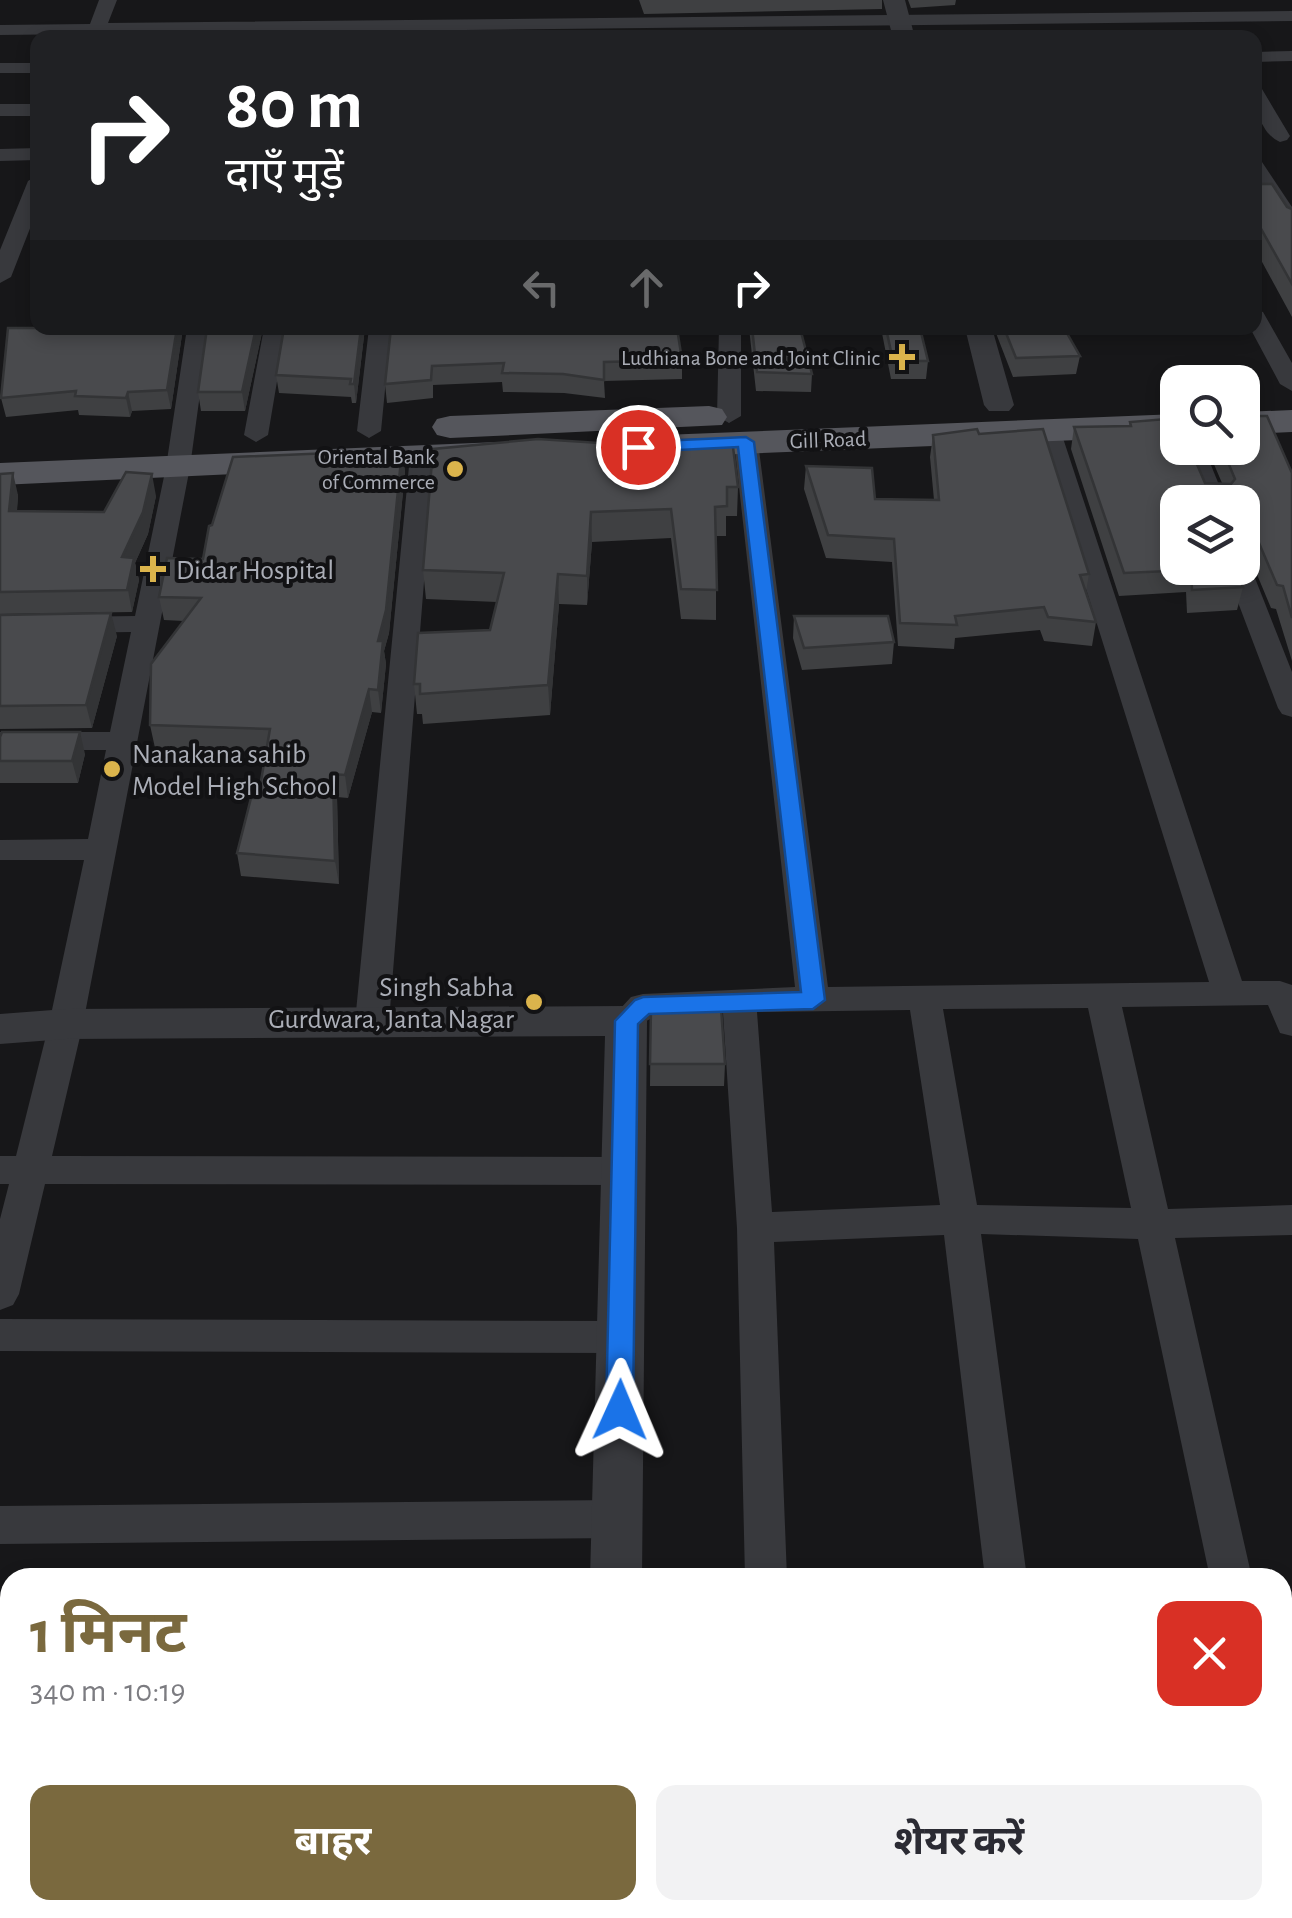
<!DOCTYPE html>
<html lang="hi">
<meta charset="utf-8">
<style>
:root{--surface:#fff;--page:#f2f2f3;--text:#2b2b33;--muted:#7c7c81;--accent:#7a693e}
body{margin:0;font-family:"Alegreya Sans","Noto Sans Devanagari",sans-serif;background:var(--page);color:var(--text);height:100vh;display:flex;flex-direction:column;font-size:38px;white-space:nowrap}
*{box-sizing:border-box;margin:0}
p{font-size:32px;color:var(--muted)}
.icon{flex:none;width:55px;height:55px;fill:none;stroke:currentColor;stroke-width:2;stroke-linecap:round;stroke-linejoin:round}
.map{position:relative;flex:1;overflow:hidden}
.panel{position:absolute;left:0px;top:1568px;width:1292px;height:352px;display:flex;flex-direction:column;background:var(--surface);border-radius:30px 30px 0 0;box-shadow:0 5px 15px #0003}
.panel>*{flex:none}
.top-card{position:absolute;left:30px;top:30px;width:1232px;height:305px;border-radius:20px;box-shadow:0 5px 15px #0003;background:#202124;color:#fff;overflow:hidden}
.tools{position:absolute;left:1160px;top:365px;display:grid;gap:20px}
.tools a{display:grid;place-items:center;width:100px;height:100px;border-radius:20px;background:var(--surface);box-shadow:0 5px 15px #0003;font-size:50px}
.pin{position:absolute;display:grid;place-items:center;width:85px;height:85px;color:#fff;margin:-42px;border:5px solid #fff;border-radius:50%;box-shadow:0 2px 10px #0007}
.me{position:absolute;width:110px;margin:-55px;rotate:1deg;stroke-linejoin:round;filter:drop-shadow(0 0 8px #0008)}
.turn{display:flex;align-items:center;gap:35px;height:210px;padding:0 30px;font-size:45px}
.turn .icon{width:130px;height:130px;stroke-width:2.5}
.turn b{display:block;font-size:70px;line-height:85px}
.lanes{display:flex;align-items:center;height:95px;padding:0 30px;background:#0003;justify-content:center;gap:50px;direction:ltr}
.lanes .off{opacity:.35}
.round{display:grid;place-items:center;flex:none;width:105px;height:105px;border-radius:20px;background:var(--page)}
.overview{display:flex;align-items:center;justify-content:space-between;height:170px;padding:0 30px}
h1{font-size:60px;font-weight:700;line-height:75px;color:var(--accent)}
.cta{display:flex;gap:20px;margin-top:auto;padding:20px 30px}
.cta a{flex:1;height:115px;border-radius:20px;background:var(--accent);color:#fff;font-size:40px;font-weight:700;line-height:115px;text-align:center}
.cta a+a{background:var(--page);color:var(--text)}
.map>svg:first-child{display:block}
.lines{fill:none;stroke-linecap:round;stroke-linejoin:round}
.minor{fill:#38393d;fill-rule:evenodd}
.tertiary{fill:#38393d;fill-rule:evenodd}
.primary{fill:#55565c;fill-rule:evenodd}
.wall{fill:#3f4042}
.shaded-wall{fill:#333436}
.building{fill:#494a4d;stroke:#333436;stroke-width:2.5}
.route{fill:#1a73e8;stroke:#114b97;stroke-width:2.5}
.poi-dot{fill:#dbb44c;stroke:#121214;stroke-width:4}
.labels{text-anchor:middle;stroke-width:8;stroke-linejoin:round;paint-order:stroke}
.far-poi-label{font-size:22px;fill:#abaeb7;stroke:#121214;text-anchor:end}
.far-street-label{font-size:22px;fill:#abaeb7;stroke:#121214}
.poi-label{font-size:28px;fill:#abaeb7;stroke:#121214;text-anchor:start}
</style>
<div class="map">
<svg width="1292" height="1918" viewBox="0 0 1292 1918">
<rect width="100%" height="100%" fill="#171719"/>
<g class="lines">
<path class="minor" d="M99,0H117L108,23L1292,11V21L103,34L102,38H84L86,34L0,35V25L90,24Z
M1292,51V61L1255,62V52Z
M0,63H38V73H0Z
M1255,87L1262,89L1290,136L1287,140L1280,142C1260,133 1255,107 1255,87Z
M0,104H38V116H0Z
M38,148V160L0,161V149Z
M1255,160L1262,162L1292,207V229L1285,227L1255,181Z
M38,175V208L11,277L0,283V250L28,181Z
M1255,310L1263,312L1292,363V391L1280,384L1250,328H1255Z
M187,328H209L190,467L83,1024L52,1156L624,1157L637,1161L642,1171L637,1181L624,1185L45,1184L19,1294L13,1305L0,1310V1219L9,1184H0V1156H16L49,1024L84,860H0V840L88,839L106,750H0V732H110L131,632L0,634V618L135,616L166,467Z
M264,328H286L268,435L256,442L244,435Z
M369,328H391L381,431L369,438L357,431Z
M719,328H741V416L729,423L717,416Z
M1048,422L1060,429L1242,981H1280L1292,985V1036L1280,1033L1268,1005L1122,1007L1168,1209L1292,1205V1235L1175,1238L1252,1578H1210L1138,1239L981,1234L1027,1578H985L944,1235L774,1242L787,1578H745L737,1228L723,1013C706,1014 664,1012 650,1019C635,1027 633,1036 614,1030L609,1021L631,997L643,994L795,987L734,442L746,435L758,442L828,987L1209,982L1036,429ZM1088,1008L1131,1208L977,1205L943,1009ZM910,1010L940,1205L772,1212L757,1012Z
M1180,448H1204L1226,502H1202Z
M422,449L434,456L389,1022L384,1031L372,1034L360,1031L355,1022L410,456Z
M1242,561L1251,568L1292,672V717L1282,714L1278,708L1225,568H1242Z
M0,1319L621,1321L635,1325L640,1337L635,1349L621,1353L0,1351Z
M617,1500L632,1506L638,1519L632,1532L617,1538L0,1544V1506Z
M0,1745H10V1791H0Z
M1282,1790L1292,1794V1875L1282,1871Z
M753,1910H801L802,1918H754Z
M1025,1910H1073L1074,1918H1026Z"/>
<path class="tertiary" d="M883,0H905L915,38H893Z
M965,328H992L1014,405L1009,411H989L984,405Z
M626,1006L641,1010L647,1021L642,1578H590L605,1036L66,1039L0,1044V1014L66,1009Z
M585,1910H643V1918H585Z"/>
<path class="primary" d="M709,406L722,409L727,417L722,425L450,438L437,435L432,427L437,419L450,416Z
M1292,410V432L1242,434V412Z
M1178,414V436L663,457L650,454L644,446L650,438L663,435Z
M498,442L511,445L517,453L511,461L0,485V463Z"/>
</g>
<path class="wall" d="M639,0H882V9L644,14Z
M908,0H956L955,5L911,8Z
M1255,184L1292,209V317L1255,249Z
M8,328H183L171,409L132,411L130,417L79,415L78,410L6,417L1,398Z
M263,328L245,411H201L198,392Z
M365,328L356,403H352L351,397L279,393L276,375Z
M391,328L682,360V379L604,381L605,398L564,393L503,392L502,382L433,385V398L387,403L385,384Z
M749,328H800L812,374L811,392L756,391Z
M871,328H920L928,361L926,379H891L881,328Z
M994,328H1064L1080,356L1076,374L1013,377Z
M1130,422L1205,483H1222L1207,448H1242L1292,473V661L1276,609L1271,608L1253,565L1242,558V502H1178L1236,568L1243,587L1237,610L1187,613L1186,592L1119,596L1071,449L1074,427L1129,426Z
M979,434L1089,574L1086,592L1096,622L1092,646L1044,641L1040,630L955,638L954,649L898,646L892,562L826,558L804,489L806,466L875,499L934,500L930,457L933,435Z
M643,441L738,487L737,516H726V536H716V620L681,619L671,538L592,542L587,605L559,604L550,715L423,724L422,714H417L414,684L490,630L497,602L426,599L423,570L599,443Z
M402,450L405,472L389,633L384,651L386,664L381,713L372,712L348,798L337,797L339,884L241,876L237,853L258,798L266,752L155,748L150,725L184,621L164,620L159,597L203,559L212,525Z
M0,474L18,495L17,511L104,512L156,496L148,534L135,563L139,580L132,612L0,614Z
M0,615L117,636L92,728L0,729Z
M794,616L894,642L892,664L802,670L793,638Z
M0,737L85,754L78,783H0Z
M651,1008L725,1064L724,1086H650Z
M805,1910H962L964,1918H806Z"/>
<path class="shaded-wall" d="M177,328H183L171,409L167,390Z
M256,328H263L245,411L242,392Z
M361,328H365L356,403L354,384Z
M128,392L132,411L130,417L126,398Z
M402,450L405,472L389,633L384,651L386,664L381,713L378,690V641Z
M13,473L18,495L15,533L9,511Z
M152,474L156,496L148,534L135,563L139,580L132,612L122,557Z
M591,512L592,542L587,605V576Z
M558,574L559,604L550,715L548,685Z
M111,613L117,636L92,728L86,705Z
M369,689L372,712L348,798L345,775Z
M80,732L85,754L78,783L72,761Z
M333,774L337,797L339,884L335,861Z
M291,1910H300L299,1918H290Z"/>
<path class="building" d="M1255,184H1272L1287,207L1292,209V284L1255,218Z
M8,328H177L167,390L128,392L126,398L75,396L76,391L1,398Z
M207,328H256L242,392H198Z
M284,328H361L354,384H350L351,379L276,375Z
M391,328H677L682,360L604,362V380L563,374L502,373L504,363L432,366L431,380L385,384Z
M752,328H800L812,374L757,372Z
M886,328H920L928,361H893Z
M1004,328H1064L1080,356L1016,358Z
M1242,416H1267L1292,473V618L1283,586L1277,585L1259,543L1248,535L1242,542V502H1178V568H1236L1243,587L1192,590L1191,570L1124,573L1074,427L1131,426L1130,422L1178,418V448H1190L1205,483L1231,484L1235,479L1222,448H1242Z
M977,429L979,434L1043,429L1089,574L1080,575L1096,622L1048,617L1044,607L955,616L957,625L900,623L894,539L828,535L806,466L872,468L875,499L939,500L933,435Z
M643,435L642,441L732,439L738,487H727V506L715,507L717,590L681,589L671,509L591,512L587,576L558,574L548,685L420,694V684H414L418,633L490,630L504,573L423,570L433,449L538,439L599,443L600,437Z
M402,450L386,610L378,641H383L378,690L369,689L345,775L333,774L335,861L237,853L251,798H258L270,729L150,725L151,664L201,598L159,597L167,558L203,559L209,526L212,525L233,457Z
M126,472L152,474L143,512L122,557L134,558L127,590L0,592V474L13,473L9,511L104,512Z
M111,613L86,705L0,706V615Z
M794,616H888L894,642L804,648Z
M2,732H80L72,761H0V737Z
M651,1008H721L725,1064H650Z
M232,1910H291L290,1918H231Z
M340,1910H595V1918H339Z
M668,1910H757V1918H668Z
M811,1910H962L964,1918H813Z"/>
<path class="route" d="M746,437L754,442L825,1000L813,1009L649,1014L638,1024L633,1410L629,1418L620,1422L610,1418L606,1410L615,1021L635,1000L643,997L801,992L738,447L638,452L630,447L638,442Z"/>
<g class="poi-dot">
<path d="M897 342h10v10h10v10h-10v10h-10v-10h-10v-10h10z"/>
<circle cx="455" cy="469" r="10"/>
<path d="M148 554h10v10h10v10h-10v10h-10v-10h-10v-10h10z"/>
<circle cx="112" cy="769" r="10"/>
<circle cx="534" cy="1002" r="10"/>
</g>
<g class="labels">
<g class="far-poi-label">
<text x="880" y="365">Ludhiana Bone and Joint Clinic</text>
<text x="435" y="464">Oriental Bank<tspan x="435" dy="25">of Commerce</tspan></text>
</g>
<g class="far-street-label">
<text transform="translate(828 439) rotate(-2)" y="8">Gill Road</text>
</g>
<g class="poi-label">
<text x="176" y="579">Didar Hospital</text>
<text x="132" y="763">Nanakana sahib<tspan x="132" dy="32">Model High School</tspan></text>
<text x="514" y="996" text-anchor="end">Singh Sabha<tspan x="514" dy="32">Gurdwara, Janta Nagar</tspan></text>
</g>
</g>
</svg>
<div class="tools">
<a><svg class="icon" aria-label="search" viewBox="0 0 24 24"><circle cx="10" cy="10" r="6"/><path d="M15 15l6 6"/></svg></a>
<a><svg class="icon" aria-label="layers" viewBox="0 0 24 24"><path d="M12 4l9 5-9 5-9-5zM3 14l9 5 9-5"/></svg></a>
</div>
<div class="pin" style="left:638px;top:447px;background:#d93025"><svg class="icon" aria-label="arrive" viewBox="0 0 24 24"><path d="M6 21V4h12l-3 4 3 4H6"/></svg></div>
<svg class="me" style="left:620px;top:1410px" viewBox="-20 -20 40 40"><path d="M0-17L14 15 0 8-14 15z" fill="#1a73e8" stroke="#fff" stroke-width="4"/></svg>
<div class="top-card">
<div class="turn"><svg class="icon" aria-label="right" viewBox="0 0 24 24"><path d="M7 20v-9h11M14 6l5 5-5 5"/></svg><div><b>80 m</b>दाएँ मुड़ें</div></div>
<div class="lanes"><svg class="icon off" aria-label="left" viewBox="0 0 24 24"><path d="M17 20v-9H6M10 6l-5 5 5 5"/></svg><svg class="icon off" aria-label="ahead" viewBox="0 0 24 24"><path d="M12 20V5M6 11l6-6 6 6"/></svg><svg class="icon" aria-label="right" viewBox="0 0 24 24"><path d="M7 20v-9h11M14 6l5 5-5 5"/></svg></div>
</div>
<section class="panel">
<div class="overview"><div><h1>1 मिनट</h1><p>340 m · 10:19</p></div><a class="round" style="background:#d93025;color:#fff"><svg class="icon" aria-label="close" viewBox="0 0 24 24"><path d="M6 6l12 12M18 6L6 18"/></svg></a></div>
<div class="cta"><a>बाहर</a><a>शेयर करें</a></div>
</section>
</div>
